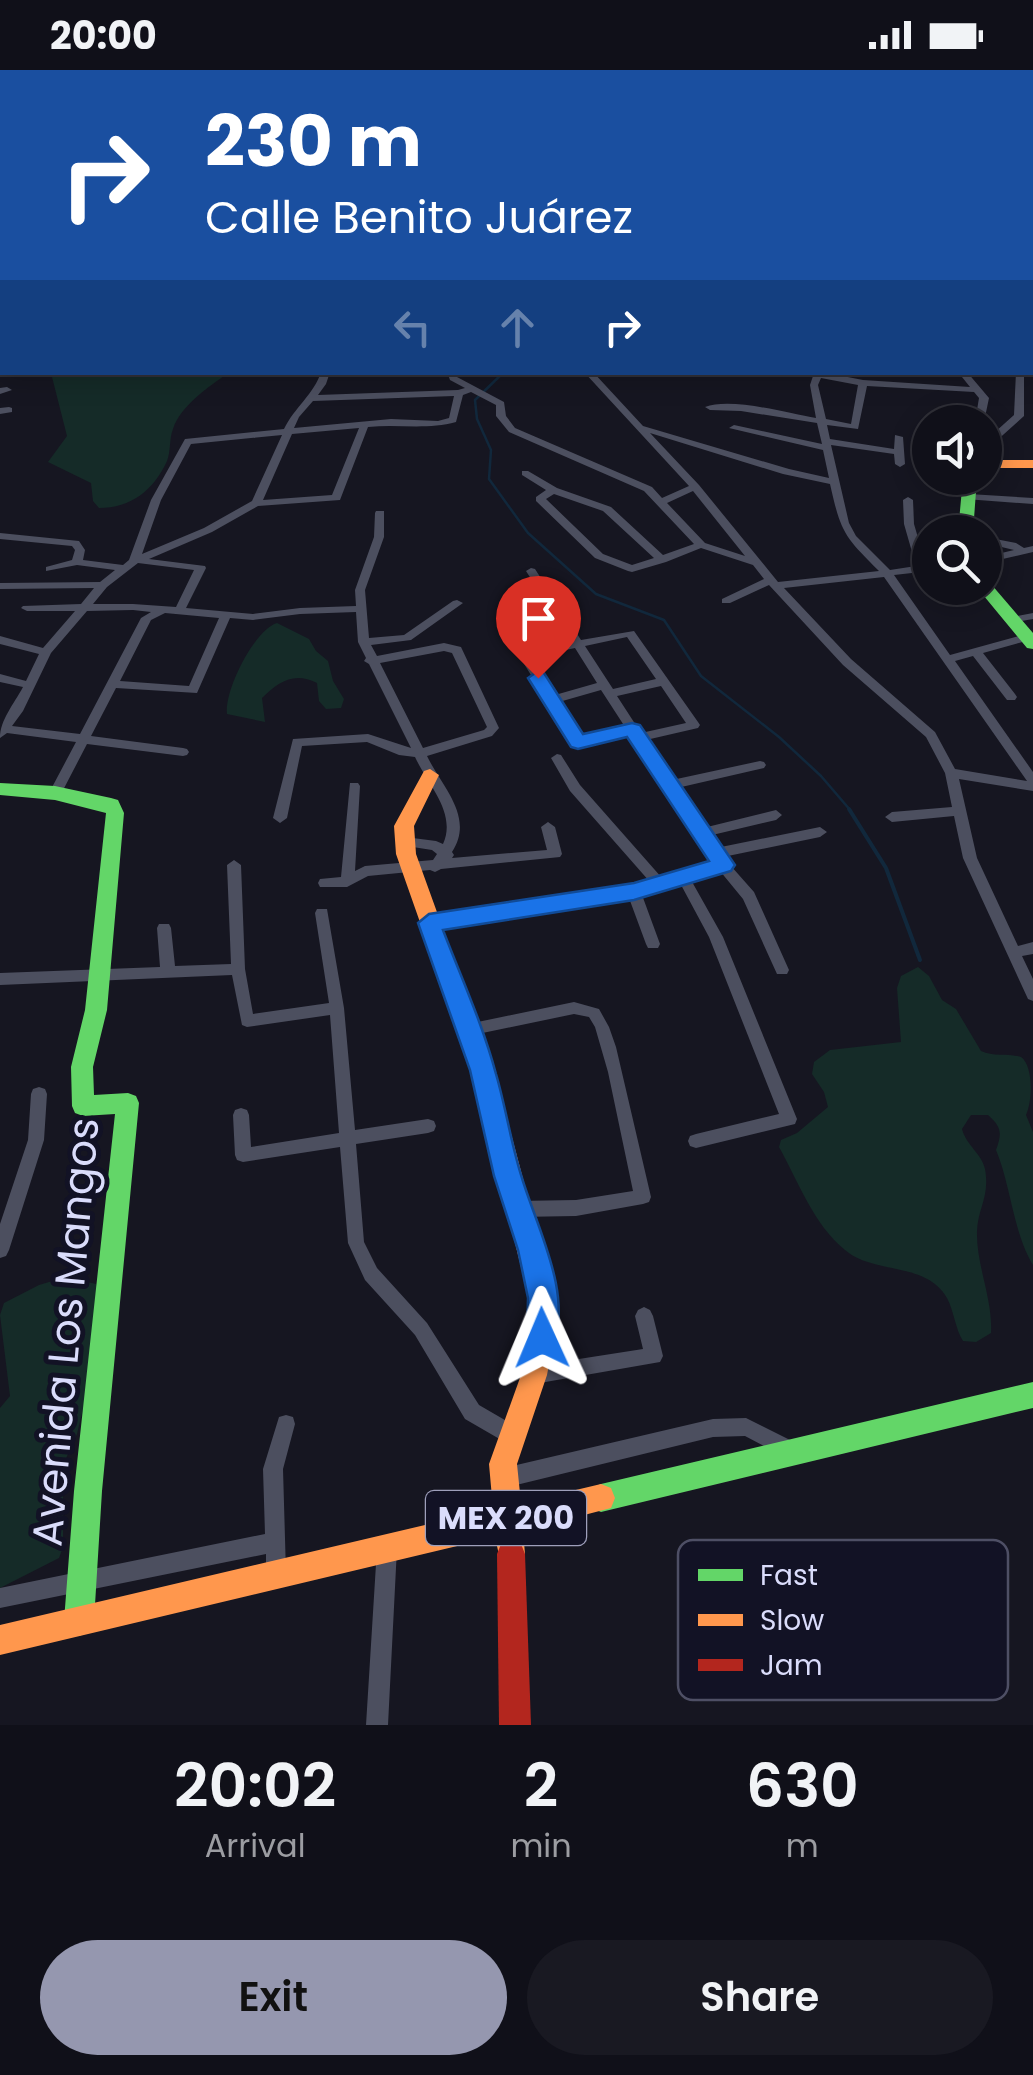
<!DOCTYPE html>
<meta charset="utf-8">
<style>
:root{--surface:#101019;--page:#191922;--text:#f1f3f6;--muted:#9c9da2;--line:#303038;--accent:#9597af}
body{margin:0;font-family:Poppins,sans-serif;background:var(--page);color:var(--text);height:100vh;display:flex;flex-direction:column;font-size:38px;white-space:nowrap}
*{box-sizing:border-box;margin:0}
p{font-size:32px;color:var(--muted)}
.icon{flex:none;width:55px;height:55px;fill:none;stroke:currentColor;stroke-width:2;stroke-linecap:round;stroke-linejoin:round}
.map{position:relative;height:1655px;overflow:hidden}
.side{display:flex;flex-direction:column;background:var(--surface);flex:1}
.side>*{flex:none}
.banner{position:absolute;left:0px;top:0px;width:1035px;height:305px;box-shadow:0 5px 25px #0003,0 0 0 2px var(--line);background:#1a4fa0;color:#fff;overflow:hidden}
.fabs{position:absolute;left:912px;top:335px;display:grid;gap:20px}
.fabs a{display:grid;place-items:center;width:90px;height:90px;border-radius:50%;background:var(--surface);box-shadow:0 5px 25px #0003,0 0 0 2px var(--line);font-size:50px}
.pin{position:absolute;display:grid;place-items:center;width:85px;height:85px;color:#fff;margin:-102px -42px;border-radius:50% 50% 50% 0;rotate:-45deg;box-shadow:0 0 10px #0007}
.pin .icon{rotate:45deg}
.me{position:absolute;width:110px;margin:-55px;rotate:359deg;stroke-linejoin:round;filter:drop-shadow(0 0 8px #0008)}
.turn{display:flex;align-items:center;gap:35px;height:210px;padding:0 40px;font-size:45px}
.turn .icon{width:130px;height:130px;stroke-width:2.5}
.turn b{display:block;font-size:70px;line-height:85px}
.lanes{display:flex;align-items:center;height:95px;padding:0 40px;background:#0003;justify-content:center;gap:50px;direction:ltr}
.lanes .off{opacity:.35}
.eta{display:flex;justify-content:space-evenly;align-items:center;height:170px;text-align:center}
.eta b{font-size:60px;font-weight:600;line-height:70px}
.cta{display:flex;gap:20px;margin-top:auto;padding:20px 40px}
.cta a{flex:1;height:115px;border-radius:60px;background:var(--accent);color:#111;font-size:40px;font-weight:600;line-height:115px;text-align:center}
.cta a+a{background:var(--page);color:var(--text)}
.status{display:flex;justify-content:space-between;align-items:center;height:70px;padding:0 50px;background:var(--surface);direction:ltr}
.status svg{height:28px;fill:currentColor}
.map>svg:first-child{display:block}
.green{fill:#152b28}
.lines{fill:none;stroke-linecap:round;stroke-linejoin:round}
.stream-far1{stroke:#11283c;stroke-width:2.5}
.stream{stroke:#11283c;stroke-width:4}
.street{fill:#4c4f5f;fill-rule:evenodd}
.fast{fill:#63d668;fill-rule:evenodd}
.slow{fill:#ff974d;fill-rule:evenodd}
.jam{fill:#b3261e;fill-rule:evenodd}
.route{fill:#1a73e8;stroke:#114b97;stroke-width:2.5}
.labels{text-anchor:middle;stroke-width:10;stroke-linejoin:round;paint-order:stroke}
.shield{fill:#121225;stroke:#9e9fbb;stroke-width:2.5}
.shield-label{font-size:32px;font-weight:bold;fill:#dadcfb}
.near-street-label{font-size:42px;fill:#dadcfb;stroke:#121225}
.key{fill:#121225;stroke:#4e4f65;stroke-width:2.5}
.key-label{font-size:28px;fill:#dadcfb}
</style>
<div class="status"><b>20:00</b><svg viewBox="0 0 49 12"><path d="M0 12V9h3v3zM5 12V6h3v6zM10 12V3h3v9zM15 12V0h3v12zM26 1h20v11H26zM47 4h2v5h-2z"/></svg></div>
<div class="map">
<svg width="1033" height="1655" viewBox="0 0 1033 1655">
<rect width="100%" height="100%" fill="#161621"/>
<path class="green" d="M51,303V302L228,303C209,317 181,335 173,359C169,369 171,381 167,391C154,420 131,438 99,438L93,431L91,413L48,392L67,366Z
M277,553L309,569L316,581L328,591L333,611L344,629L341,638L326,639L319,631L317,613C294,601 278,612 262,628L265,652L227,644C224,621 254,560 277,553Z
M918,897L929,906L942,930L956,939L981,981C994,987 1008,983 1021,987C1033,995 1033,1030 1026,1045L1033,1062V1195C1013,1162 1011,1116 996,1080C1002,1064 1002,1057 988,1045H971L962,1059C966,1075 982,1084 985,1099C990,1127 978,1137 977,1161C976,1195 993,1229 991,1263L976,1272L963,1271C955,1258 954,1241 947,1228C926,1191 874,1205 845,1180C814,1155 798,1111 779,1077L781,1070L797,1063L828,1037L824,1022L812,1004L814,992L830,980L901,972L897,918L901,906Z
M66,1207L96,1214L102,1229L98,1276L77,1364L63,1395V1477L59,1488L0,1518V1338L10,1326L0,1245L4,1233L39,1215Z"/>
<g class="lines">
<path class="stream-far1" d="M504,302L475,330L477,349L491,380L489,409L528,463L596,524L664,550L701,606L779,667L821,706L851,741"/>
<path class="stream" d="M849,739L886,798L920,890"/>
<path class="street" d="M110,0H116L118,2H112Z
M180,0H186L188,2H182Z
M210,0H216L217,2H211Z
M294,0H300L299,2H293Z
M996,0H1003L1005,2H999Z
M1032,16H1033V20H1032Z
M1032,34H1033V38H1032Z
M0,85H2V91L0,92Z
M0,98H2V102H0Z
M1032,122H1033V126H1032Z
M0,133H2V137H0Z
M0,148H2V152H0Z
M0,167H2V172H0Z
M0,188H2V193H0Z
M0,212H2V217H0Z
M0,224H2V232H0Z
M1032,257H1033V263H1032Z
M0,287H2V293H0Z
M321,302H330L326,314L318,325L458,320L465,318L450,310L447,302H456L457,307L504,332L506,346L515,358L652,417L662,428L689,416L584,302H593L643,356L789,399L829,408L823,380L729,358L734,355L822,374L817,353L741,341L710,340L705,337C731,327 787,343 816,348L810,315L813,306L801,302H822L863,310L970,317L958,302H967L989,328L984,352H975L979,328L974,322L867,316L858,359L827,355L830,369L894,379L895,365L903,367L905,394L900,397L895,394L894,384L831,375L849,453L856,466L890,500L916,496L904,454L903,430L908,427L913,430L914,454L926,495H930V501L894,505L950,585L1026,564L1032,568L1030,570L983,583L1015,624L1017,627L1015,630H1007L973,586L955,591L1033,702V721L959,709L977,788L1018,876L1033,872V884L1022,886L1033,909V931L1028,929L963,788L954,746L892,752L885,747L892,742L952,737L945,703L926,667L843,595L769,515L730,533H722V529L764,509L753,495L701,478L666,492L632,502L628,501L595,488L536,431V427L546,420L522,405V401H528L557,418L611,437L663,485L694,474L644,421L509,362L496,346V335L471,322L463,325L456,352C428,360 398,354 368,357L340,430L258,436L212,462L149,489L205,496L206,498L186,538L253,544L300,538L356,536L355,520L374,467L375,443L376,441H384V467L365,520L369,568L404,565L453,531L457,530L463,533L411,570L371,575L377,586L444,573L461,577L499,658L492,666L427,686C442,717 475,747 452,782L454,785L452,788L547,780L541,757L548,752L555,757L562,784L560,787L441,799L435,802L430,800L368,806L347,817H320L318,813L320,809L341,807L350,713H358L360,716L355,801L365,796L433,790L437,784L432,780L400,775L398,772L400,769L405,767L436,771L443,774C457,743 428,715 415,687L399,685L367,672L302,676L287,748L280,753L273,748L293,669L368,664L411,678L369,594L364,591L366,588L358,572L356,542L300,544L253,550L230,548L197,623L116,618L91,666L183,678L187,679L189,682L187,685L183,686L87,674L60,726H50L49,723L76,672L7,663L0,668C0,650 14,634 23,617L0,612V604L26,611L39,584L0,574V566L43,578L75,541H27L21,538L23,536L81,534L94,518L0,519V513L100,512L115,500L77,495L46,501V497L72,490L75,480L72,476L0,469V463L79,471L85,480L83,490L123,495L129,490L151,430L185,369L284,359C294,338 314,324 321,302ZM821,308L858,315L851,354L826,349L818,315ZM454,326L449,348L438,351L391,349L294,358L299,347L313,331ZM359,358L332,425L263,430L292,364ZM650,363L783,404L830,414C841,463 844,466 879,501L778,512L699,415ZM282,365L252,431L204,458L142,484L161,430L191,374ZM693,421L745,486L705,473L667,433ZM554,424L603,441L654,488L632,495L603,484L546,429ZM138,493L194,500L176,537L133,534H93L107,517ZM884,507L1027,711L955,699L935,662L851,589L784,518ZM133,540L151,542L141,548L80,664L12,656L23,641L51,583L87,541ZM165,543L219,548L189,616L120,611L151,550ZM444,581L452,583L487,657L484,660L423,678L380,593Z
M1016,302H1024V346L994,373L1001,392L996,395L991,392L985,371L1014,345Z
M0,318L7,317L12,320L0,324Z
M9,337L12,338V342L0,344V338Z
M969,424L1033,428V434L965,429L964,427Z
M985,467L1016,473L1024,478L1033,476V482L985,493V487L1014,480L985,473Z
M531,498L535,499L581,570L634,561L698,652L700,655L698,658L646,670L672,710L760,691L764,692L766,695L764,698L677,718L703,758L776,740L782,745L776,750L708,766L716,778L820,757L827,762L820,767L723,787L754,822L789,900L787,904H777L743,829L720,801L691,810L723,867L797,1049L795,1054L696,1078L690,1076L688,1071L690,1066L696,1064L779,1044L709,867L680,813L642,825L660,874L658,878H648L646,874L629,828L429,858L424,857L422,853L424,849L429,848L634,817L650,812L570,721L551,688L557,684L561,685L580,715L662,808L713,793L630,665L578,676L574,675L497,550L499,548H507L528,581L571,572L526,501ZM627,567L656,609L613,619L585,576ZM575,578L597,613L555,625L532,587ZM661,616L686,653L641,663L617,626ZM601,620L625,657L581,667L559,632Z
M1033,543V549L1011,553L1005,550L1007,548Z
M234,790L241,795L245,899L253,944L329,933L315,843L317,839H327L344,938L355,1060L428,1049L434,1051L436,1056L434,1061L428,1063L356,1074L364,1172L377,1198L427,1253L479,1335L517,1357L519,1364L517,1371L510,1373L503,1371L465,1349L415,1265L365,1210L348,1173L340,1077L243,1092L237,1090L235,1085L233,1045L235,1040L241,1038L247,1040L249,1045L251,1077L339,1063L330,945L247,957L242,955L232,905L0,915V903L160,897L157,858L159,854H169L171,858L175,896L231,894L227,795Z
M574,932L599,939L609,957L616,977L651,1127L649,1132L643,1134L576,1146L518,1147L512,1144L510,1139L512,1134L518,1131L576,1130L633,1121L608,1002L595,957L589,947L574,944L468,966L463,964L461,960L463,956L468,954Z
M39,1017L45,1019L47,1024L44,1070L9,1180L6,1186L0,1188V1154L28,1070L31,1024L33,1019Z
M644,1237L650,1240L653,1246L663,1286L660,1292L534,1314L528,1311L525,1305L528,1299L534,1296L643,1279L635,1246L638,1240Z
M286,1345L293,1347L295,1354L283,1399L286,1503L283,1510L276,1513L269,1510L266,1503V1484L0,1538V1518L265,1464L263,1399L279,1347Z
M746,1348L794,1372L796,1379L794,1386L787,1388L745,1366L713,1367L504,1418L497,1415L494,1408L497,1401L504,1398L713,1349Z
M387,1468L394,1471L397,1478L388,1655H366L377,1478L380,1471Z"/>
<path class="fast" d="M963,408H977L973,462H958Z
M985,512L991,514L1033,563V579L1027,578L979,520L977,518H985Z
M0,713L55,716L111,728L118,730L124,743L107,940L93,997L94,1025L128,1023L136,1026L139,1033L102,1421L94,1551L90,1562L79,1566L68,1562L64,1551L74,1421L115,1044L83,1046L75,1043L72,1036L71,997L85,940L106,743L55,730L0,725Z
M1033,1312V1338L601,1442L591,1438L587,1428L591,1418L601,1414Z"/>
<path class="slow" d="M985,390H1033V398H985Z
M430,699L439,705L414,756L416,784L494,1000L555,1229L554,1268L547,1305L517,1394L521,1433L601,1414L611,1418L615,1428L611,1438L523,1461L525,1484L521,1494L511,1498L501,1494L495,1467L0,1585V1555L493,1439L489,1394L521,1305L528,1268L529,1229L472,1000L396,784L394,756L424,701Z"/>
<path class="jam" d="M511,1470L521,1474L525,1484L531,1655H499L497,1484L501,1474Z"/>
</g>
<path class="route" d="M538,601L544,603L583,664L632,653L640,655L735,795L731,801L634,830L443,860C461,907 483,955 496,1004C506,1038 511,1074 522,1108C537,1158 574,1226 552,1278L542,1282L531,1278L527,1268L528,1228L518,1180L494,1106L470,1000L418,853L429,844L634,813L709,791L627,667L578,679L571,677L528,608Z"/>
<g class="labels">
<rect class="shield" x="426" y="1421" width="160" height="54" rx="8"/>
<g class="shield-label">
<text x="506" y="1459">MEX 200</text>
</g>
<g class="near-street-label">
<text transform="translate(65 1262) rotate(-85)" y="15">Avenida Los Mangos</text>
</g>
</g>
<rect x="678" y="1470" width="330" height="160" rx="15" class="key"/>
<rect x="698" y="1499" width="45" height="12" fill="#63d668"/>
<rect x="698" y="1544" width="45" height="12" fill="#ff974d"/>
<rect x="698" y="1589" width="45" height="12" fill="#b3261e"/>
<g class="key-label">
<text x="760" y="1515">Fast</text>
<text x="760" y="1560">Slow</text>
<text x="760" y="1605">Jam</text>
</g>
</svg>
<div class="fabs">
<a><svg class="icon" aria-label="sound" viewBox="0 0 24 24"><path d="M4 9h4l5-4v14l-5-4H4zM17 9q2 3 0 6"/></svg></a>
<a><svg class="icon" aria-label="search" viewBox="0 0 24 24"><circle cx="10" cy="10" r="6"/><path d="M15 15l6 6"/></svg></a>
</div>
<div class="pin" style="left:538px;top:608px;background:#d93025"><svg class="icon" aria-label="arrive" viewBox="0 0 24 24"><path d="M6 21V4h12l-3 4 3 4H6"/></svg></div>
<svg class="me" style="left:542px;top:1268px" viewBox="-20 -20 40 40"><path d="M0-17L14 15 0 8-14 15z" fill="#1a73e8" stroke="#fff" stroke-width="4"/></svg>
<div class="banner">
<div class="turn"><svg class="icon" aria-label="right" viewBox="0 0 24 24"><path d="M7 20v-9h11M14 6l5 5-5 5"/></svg><div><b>230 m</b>Calle Benito Juárez</div></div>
<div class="lanes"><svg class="icon off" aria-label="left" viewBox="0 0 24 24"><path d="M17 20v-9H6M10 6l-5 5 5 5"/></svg><svg class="icon off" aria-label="ahead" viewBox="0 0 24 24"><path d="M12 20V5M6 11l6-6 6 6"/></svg><svg class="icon" aria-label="right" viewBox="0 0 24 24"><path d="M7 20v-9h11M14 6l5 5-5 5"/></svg></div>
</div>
</div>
<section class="side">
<div class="eta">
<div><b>20:02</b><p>Arrival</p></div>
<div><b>2</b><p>min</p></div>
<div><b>630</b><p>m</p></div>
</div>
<div class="cta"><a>Exit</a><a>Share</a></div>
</section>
